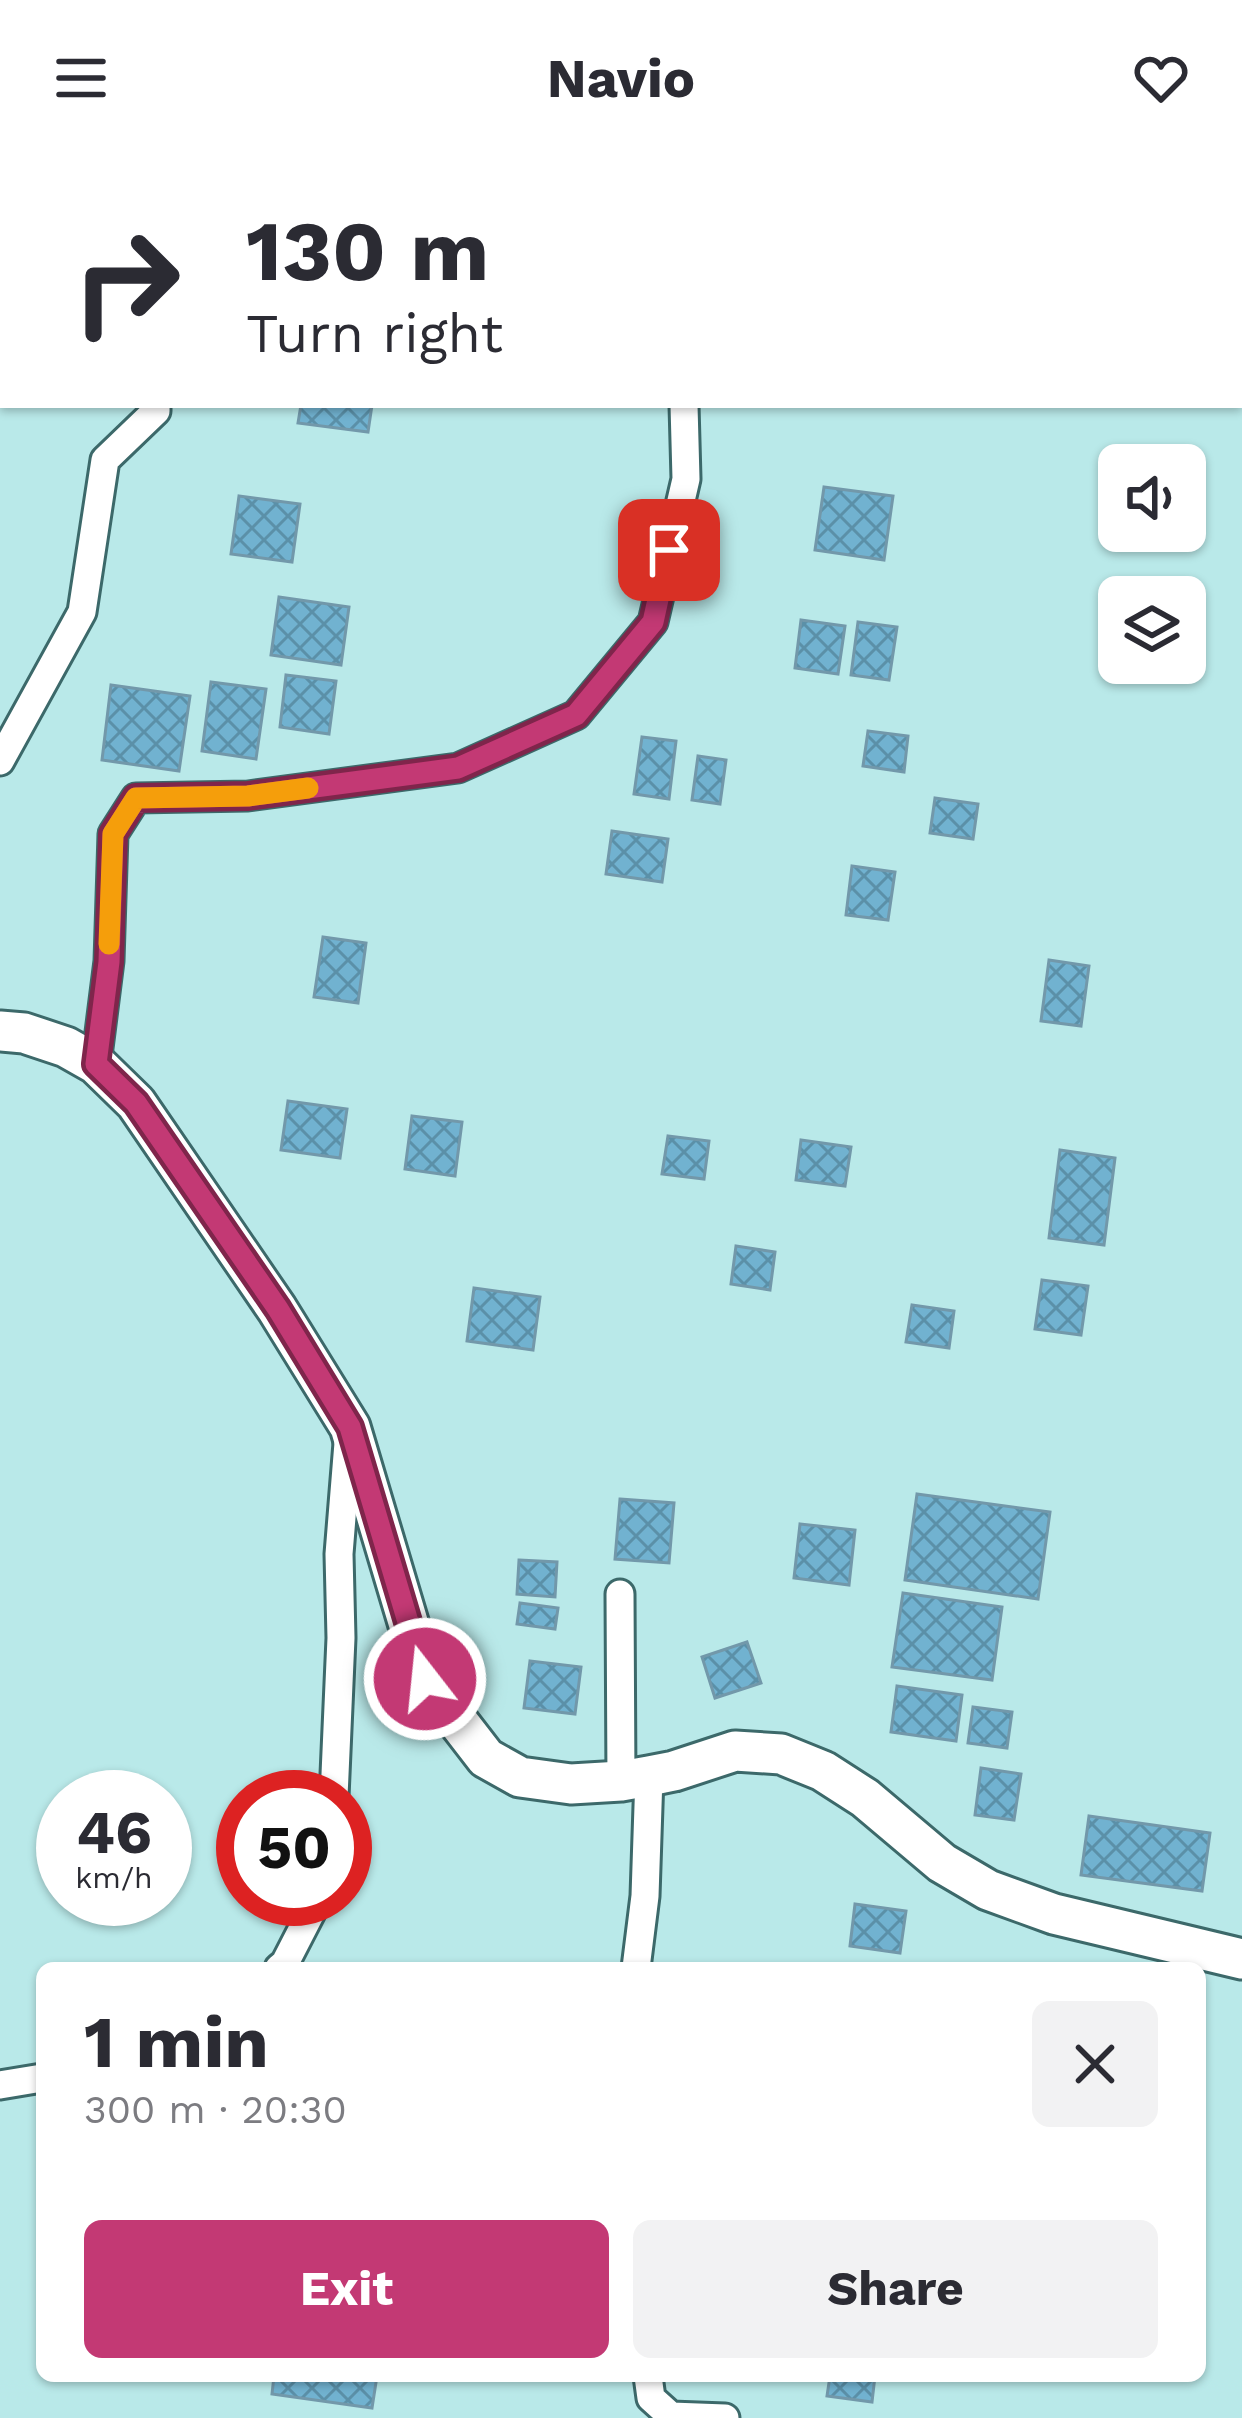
<!DOCTYPE html>
<meta charset="utf-8">
<style>
:root{--surface:#fff;--page:#f2f2f3;--text:#2b2b33;--muted:#7c7c81;--accent:#c33974}
body{margin:0;font-family:"Work Sans",sans-serif;background:var(--page);color:var(--text);height:100vh;display:flex;flex-direction:column;font-size:45px;white-space:nowrap}
*{box-sizing:border-box;margin:0}
p{font-size:39px;color:var(--muted)}
.icon{flex:none;width:66px;height:66px;fill:none;stroke:currentColor;stroke-width:2;stroke-linecap:round;stroke-linejoin:round}
.map{position:relative;flex:1;overflow:hidden}
.drawer{position:absolute;left:36px;top:1806px;width:1170px;height:420px;display:flex;flex-direction:column;background:var(--surface);border-radius:18px;box-shadow:0 3px 9px #0004}
.drawer>*{flex:none}
.guide{position:absolute;left:0px;top:0px;width:1242px;height:252px;box-shadow:0 3px 9px #0004;background:#fff;color:var(--text);overflow:hidden}
.tools{position:absolute;left:1098px;top:288px;display:grid;gap:24px}
.tools a{display:grid;place-items:center;width:108px;height:108px;border-radius:18px;background:var(--surface);box-shadow:0 3px 9px #0004;font-size:60px}
.speed{position:absolute;left:36px;top:1614px;display:flex;gap:24px;font-size:60px;font-weight:700;text-align:center}
.speed>*{display:grid;place-content:center;width:156px;height:156px;border-radius:50%;background:var(--surface);box-shadow:0 3px 9px #0004;line-height:1}
.speed small{font-size:30px;font-weight:400}
.speed .limit{border:18px solid #d22;background:#fff;color:#111}
.pin{position:absolute;display:grid;place-items:center;width:102px;height:102px;color:#fff;margin:-51px;border-radius:24px;box-shadow:0 6px 18px #0006}
.me{position:absolute;width:132px;margin:-66px;rotate:344deg;stroke-linejoin:round;filter:drop-shadow(0 0 9px #0008)}
.turn{display:flex;align-items:center;gap:42px;height:252px;padding:0 48px;font-size:54px}
.turn .icon{width:156px;height:156px;stroke-width:2.5}
.turn b{display:block;font-size:84px;line-height:102px}
.round{display:grid;place-items:center;flex:none;width:126px;height:126px;border-radius:18px;background:var(--page)}
.summary{display:flex;align-items:center;justify-content:space-between;height:204px;padding:0 48px}
h1{font-size:72px;font-weight:700;line-height:90px}
.button{display:flex;gap:24px;margin-top:auto;padding:24px 48px}
.button a{flex:1;height:138px;border-radius:18px;background:var(--accent);color:#fff;font-size:48px;font-weight:700;line-height:138px;text-align:center}
.button a+a{background:var(--page);color:var(--text)}
header{display:flex;justify-content:space-between;align-items:center;height:156px;padding:0 48px;background:var(--surface);font-size:54px;font-weight:700}
.map>svg:first-child{display:block}
.building{fill:url(#building-cross-hatch);stroke:#7298aa;stroke-width:3}
.lines{fill:none;stroke-linecap:round;stroke-linejoin:round}
.minor-casing{stroke:#3c696a;stroke-width:33}
.secondary-casing{stroke:#3c696a;stroke-width:45}
.minor{stroke:#fff;stroke-width:27}
.secondary{stroke:#fff;stroke-width:39}
.route-casing{stroke:#7f254b;stroke-width:30}
.route{stroke:#c33974;stroke-width:21}
.slow{stroke:#f59e0b;stroke-width:21}
</style>
<header><svg class="icon" aria-label="menu" viewBox="0 0 24 24"><path d="M4 6h16M4 12h16M4 18h16"/></svg>Navio<svg class="icon" aria-label="heart" viewBox="0 0 24 24"><path d="M12 20l-8-8c-3-5 5-10 8-4 3-6 11-1 8 4z"/></svg></header>
<div class="map">
<svg width="1242" height="2262" viewBox="0 0 1242 2262">
<defs>
<pattern id="building-cross-hatch" width="8" height="8" patternUnits="userSpaceOnUse" patternTransform="scale(3)"><rect width="8" height="8" fill="#71b2d0"/><path d="M0 0l8 8M0 8l8-8" fill="none" stroke="#5b90a8"/></pattern>
</defs>
<rect width="100%" height="100%" fill="#b9e9e9"/>
<path class="building" d="M301,249H372L368,276L298,267Z
M824,331L893,340L884,404L815,394Z
M239,340L300,348L292,406L231,398Z
M279,441L349,451L341,509L271,499Z
M801,464L845,470L838,518L795,512Z
M858,466L897,471L889,524L851,519Z
M286,519L336,525L329,578L280,571Z
M211,526L266,533L256,603L202,595Z
M111,529L190,540L179,615L102,604Z
M868,575L908,580L904,616L863,610Z
M642,581L676,585L669,643L634,638Z
M698,600L726,604L720,648L692,644Z
M935,642L978,648L973,683L930,677Z
M612,675L668,683L662,726L606,718Z
M852,710L895,716L888,764L846,759Z
M323,781L366,787L358,847L314,841Z
M1049,804L1089,810L1081,870L1041,865Z
M288,945L347,953L340,1002L281,994Z
M412,960L462,966L455,1020L405,1013Z
M668,980L709,985L704,1023L662,1018Z
M801,984L851,991L845,1030L796,1024Z
M1060,994L1115,1002L1104,1089L1049,1082Z
M736,1090L775,1096L770,1134L731,1128Z
M1042,1124L1088,1130L1081,1179L1035,1173Z
M474,1132L540,1141L533,1194L467,1185Z
M912,1149L954,1155L949,1192L906,1186Z
M917,1338L1050,1356L1038,1443L905,1424Z
M620,1343L674,1347L669,1407L615,1403Z
M800,1368L855,1374L849,1429L794,1422Z
M519,1404L557,1406L555,1441L517,1438Z
M903,1437L1002,1451L992,1524L892,1511Z
M520,1447L558,1452L555,1473L517,1468Z
M747,1486L761,1527L715,1542L702,1501Z
M530,1505L581,1511L575,1558L524,1552Z
M897,1530L962,1539L956,1585L891,1576Z
M973,1551L1012,1556L1007,1592L968,1587Z
M981,1612L1021,1618L1014,1664L975,1659Z
M1089,1660L1210,1677L1202,1735L1081,1719Z
M855,1748L906,1755L900,1797L850,1790Z
M274,2220H377L372,2252L272,2238Z
M830,2220H875L872,2246L827,2240Z"/>
<g class="lines">
<g class="minor-casing">
<path id="minor" d="M747,3L751,0
M0,605L82,456L105,304L156,255V249
M96,908L109,805L113,678L136,642L248,640L458,612L576,559L653,466L686,323L684,249
M620,1438L621,1625
M334,1641L341,1482L339,1398L348,1287
M279,1812L285,1807L318,1743
M636,1812L645,1740L649,1620
M0,1929L42,1922
M648,2220L651,2242L671,2260L725,2262"/>
</g>
<g class="secondary-casing">
<path id="secondary" d="M0,875L24,877L66,891L96,908L136,947L277,1153L350,1271L425,1523L486,1602L520,1621L571,1628L621,1625L649,1620L674,1615L735,1595L781,1598L823,1615L865,1642L942,1707L988,1734L1054,1758L1242,1803"/>
</g>
<use href="#minor" class="minor"/>
<use href="#secondary" class="secondary"/>
</g>
<g class="lines">
<g class="route-casing">
<path id="route" d="M425,1523L350,1271L278,1153L136,947L96,908L109,806L113,678L136,642L248,640L458,612L576,559L653,466L669,394"/>
</g>
<use href="#route" class="route"/>
<path class="slow" d="M109,788L113,678L136,642L248,640L308,632"/>
</g>
</svg>
<div class="tools">
<a><svg class="icon" aria-label="sound" viewBox="0 0 24 24"><path d="M4 9h4l5-4v14l-5-4H4zM17 9q2 3 0 6"/></svg></a>
<a><svg class="icon" aria-label="layers" viewBox="0 0 24 24"><path d="M12 4l9 5-9 5-9-5zM3 14l9 5 9-5"/></svg></a>
</div>
<div class="speed"><div>46<small>km/h</small></div><div class="limit">50</div></div>
<div class="pin" style="left:669px;top:394px;background:#d93025"><svg class="icon" aria-label="arrive" viewBox="0 0 24 24"><path d="M6 21V4h12l-3 4 3 4H6"/></svg></div>
<svg class="me" style="left:425px;top:1523px" viewBox="-20 -20 40 40"><circle r="17" fill="#c33974" stroke="#fff" stroke-width="3"/><path d="M0-11L8 9 0 5-8 9z" fill="#fff"/></svg>
<div class="guide">
<div class="turn"><svg class="icon" aria-label="right" viewBox="0 0 24 24"><path d="M7 20v-9h11M14 6l5 5-5 5"/></svg><div><b>130 m</b>Turn right</div></div>
</div>
<section class="drawer">
<div class="summary"><div><h1>1 min</h1><p>300 m · 20:30</p></div><a class="round"><svg class="icon" aria-label="close" viewBox="0 0 24 24"><path d="M6 6l12 12M18 6L6 18"/></svg></a></div>
<div class="button"><a>Exit</a><a>Share</a></div>
</section>
</div>
